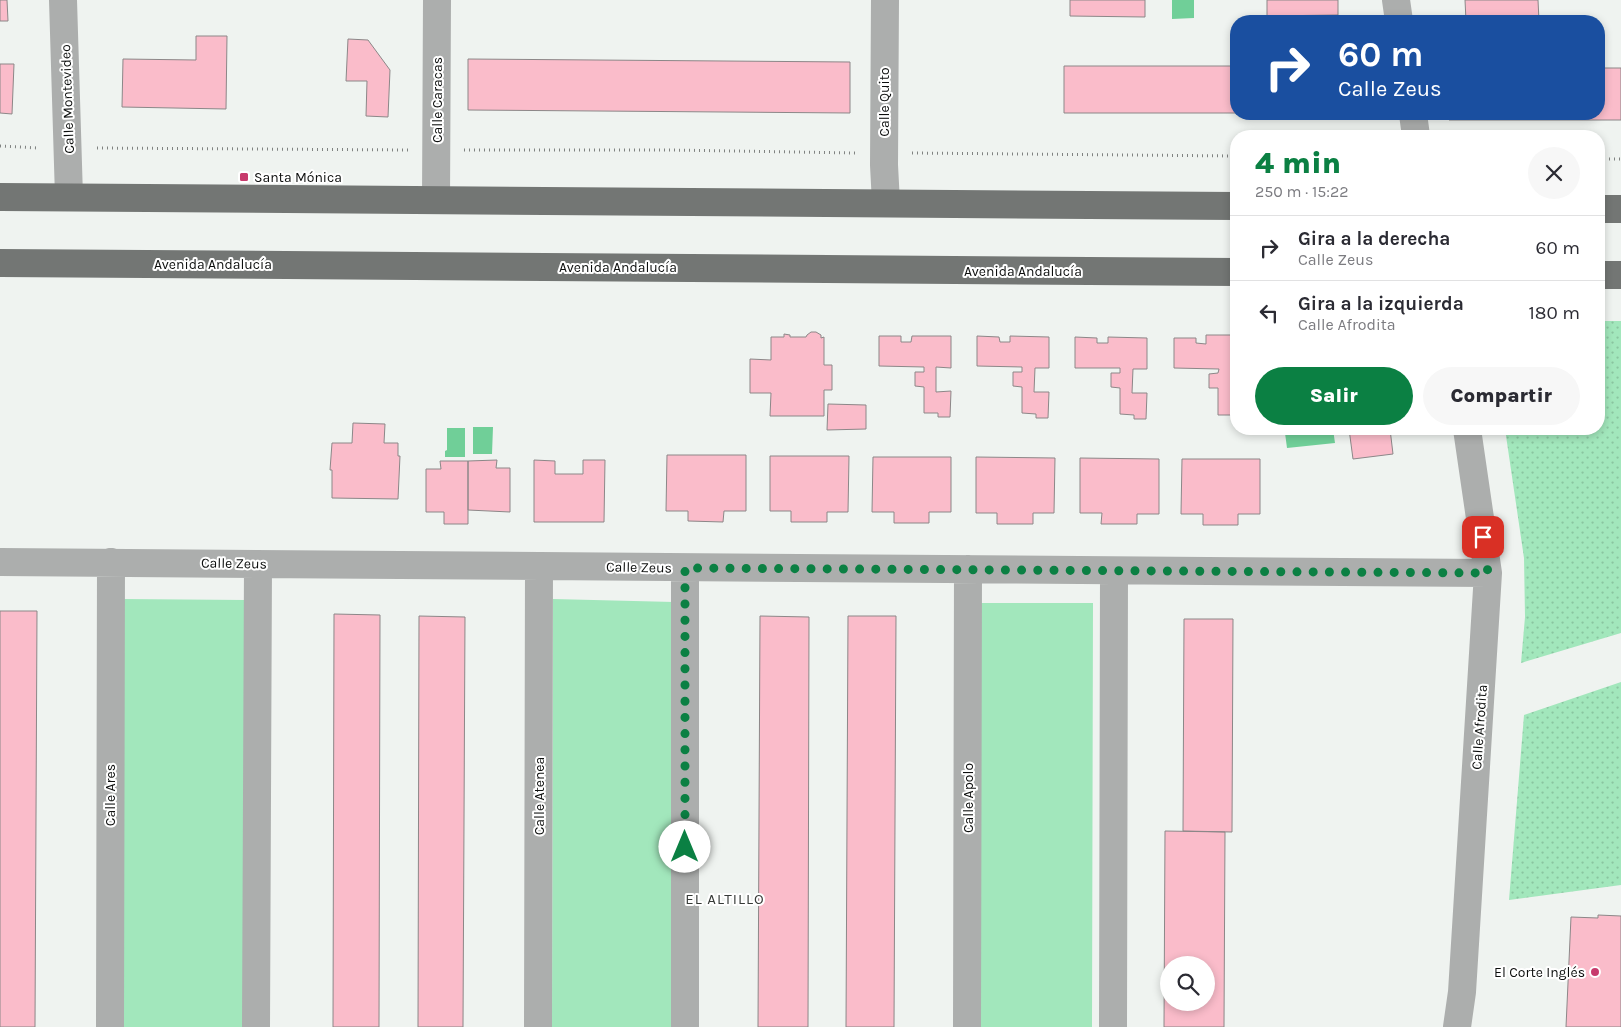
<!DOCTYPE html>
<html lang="es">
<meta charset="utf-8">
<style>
:root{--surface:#fff;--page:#f7f7f7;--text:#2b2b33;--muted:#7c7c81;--line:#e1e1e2;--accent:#0b8043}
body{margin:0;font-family:Karla,sans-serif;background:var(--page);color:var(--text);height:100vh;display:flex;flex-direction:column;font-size:19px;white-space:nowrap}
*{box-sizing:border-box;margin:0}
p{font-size:16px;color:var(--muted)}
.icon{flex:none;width:28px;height:28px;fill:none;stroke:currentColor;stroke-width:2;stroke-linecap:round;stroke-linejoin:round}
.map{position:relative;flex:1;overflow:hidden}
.drawer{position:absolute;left:1230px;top:130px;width:375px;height:305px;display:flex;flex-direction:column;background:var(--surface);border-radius:20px;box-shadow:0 2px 8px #0003}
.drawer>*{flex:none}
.hud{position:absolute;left:1230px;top:15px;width:375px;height:105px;border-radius:20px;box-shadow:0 2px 8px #0003;background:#1a4fa0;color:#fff;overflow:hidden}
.fabs{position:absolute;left:1160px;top:956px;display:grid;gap:10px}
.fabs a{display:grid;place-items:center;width:55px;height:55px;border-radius:50%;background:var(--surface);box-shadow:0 2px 8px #0003;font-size:25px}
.pin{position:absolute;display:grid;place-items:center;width:42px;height:42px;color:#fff;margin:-21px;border-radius:10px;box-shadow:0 2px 8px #0006}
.me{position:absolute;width:55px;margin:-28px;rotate:0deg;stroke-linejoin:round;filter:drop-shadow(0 0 4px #0008)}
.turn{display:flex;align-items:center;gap:18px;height:105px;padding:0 25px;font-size:22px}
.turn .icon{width:65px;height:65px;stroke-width:2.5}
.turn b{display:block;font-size:35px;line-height:42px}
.round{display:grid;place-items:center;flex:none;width:52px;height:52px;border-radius:26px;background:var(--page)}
.overview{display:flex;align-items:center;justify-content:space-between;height:85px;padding:0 25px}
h1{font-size:30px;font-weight:800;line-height:38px;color:var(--accent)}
.button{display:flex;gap:10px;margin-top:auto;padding:10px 25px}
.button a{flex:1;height:58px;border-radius:30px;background:var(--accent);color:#fff;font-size:20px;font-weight:800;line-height:58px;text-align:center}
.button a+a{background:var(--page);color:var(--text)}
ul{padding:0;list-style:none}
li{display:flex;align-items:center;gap:15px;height:65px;padding:0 25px;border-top:1px solid var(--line)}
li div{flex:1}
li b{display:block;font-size:19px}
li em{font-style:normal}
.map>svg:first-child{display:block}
.grass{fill:url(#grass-dots)}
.green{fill:#a2e7bc}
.water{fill:#70cf98}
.building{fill:#fabcca;stroke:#8c8788;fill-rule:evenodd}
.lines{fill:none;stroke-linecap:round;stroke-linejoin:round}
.path{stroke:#7f8280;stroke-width:3;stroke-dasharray:1 4;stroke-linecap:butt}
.minor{stroke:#acaead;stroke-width:28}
.major{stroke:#737674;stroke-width:28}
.route{stroke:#0b8043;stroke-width:9;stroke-dasharray:0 16.2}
.poi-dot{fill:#c73a6c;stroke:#fff;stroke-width:2}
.labels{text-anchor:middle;stroke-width:4;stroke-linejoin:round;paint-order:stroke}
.street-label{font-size:14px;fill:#0c0e0d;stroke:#fff}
.poi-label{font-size:14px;fill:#0c0e0d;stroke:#fff;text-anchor:start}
.neighbourhood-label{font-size:15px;letter-spacing:1px;fill:#363a37;stroke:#fff}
</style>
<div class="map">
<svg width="1621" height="1027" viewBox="0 0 1621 1027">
<defs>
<pattern id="grass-dots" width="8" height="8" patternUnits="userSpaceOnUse" patternTransform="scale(1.25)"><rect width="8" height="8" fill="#a2e7bc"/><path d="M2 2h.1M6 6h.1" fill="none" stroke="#8ac5a0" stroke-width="1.8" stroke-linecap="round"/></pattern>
</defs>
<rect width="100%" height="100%" fill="#eff3f0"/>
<path class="grass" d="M1599,321H1621V633L1521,663L1525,617L1524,558L1505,429H1599Z
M1621,682V885L1509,900L1524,715Z"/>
<path class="green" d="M123,599L245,600L244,1027H122Z
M553,599L674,602L673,1027H552Z
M980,603H1093L1092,1027H980Z"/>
<path class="water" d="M1172,0H1194V18L1172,19Z
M473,427H493L492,454H473Z
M447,428H465V457H445V451L447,450Z
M1301,429H1333L1335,443L1287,448L1285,433L1301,431Z"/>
<path class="building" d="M0,0H7L8,21H0Z
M1070,0H1145V17L1070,16Z
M1267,0H1338V15L1267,16Z
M1465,0H1538L1539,21H1466Z
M196,36H227L226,109L122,107L123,59L196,60Z
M348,39L368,40L390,70L388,117L366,116L367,81H346Z
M468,59L850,62V113L468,110Z
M0,64H14L12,114L0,113Z
M1064,66H1236V113H1064Z
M1599,68H1621V120H1449V114H1599Z
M811,332H816L821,335V338L824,337V365H832V390H824V416H770L771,393H750V359L771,360V337H784V334L790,335V337H806L807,335Z
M1206,335H1236V369H1231V393H1236V419H1232V415H1218V388H1209V374L1218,373L1219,369L1174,368V338H1196V343L1206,344Z
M879,336H901V342H911L912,336H951V368L936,367V392L951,391L950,417H938V413H924V387L915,386V372H924V367L879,366Z
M977,336L999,337L1000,342H1010V336L1049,337V368H1035L1034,392H1049L1048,418H1036V414L1022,413V387L1013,386V372H1022V367L977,366Z
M1075,337L1097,338V343H1108V337L1147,338V369H1133L1132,393H1147L1146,419H1134V415L1120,414V388L1111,387V373H1120V368H1075Z
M828,404L866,405V429L827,430Z
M353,423L385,424L384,443H398V456H400L398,499L332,498V470H330L332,443H352Z
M1349,429H1390L1393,454L1353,459Z
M667,455H746V511H724L723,522L688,521V511H666Z
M770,456H849L848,512H827V522H791V511H770Z
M873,457H951V512H929V523H894V512H872Z
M976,457L1055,458L1054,513H1033V524H997V513H976Z
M1080,458L1159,459V514H1137V524H1101L1102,513H1080Z
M1182,459H1260V514H1238V525H1203V514H1181Z
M497,460L496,468H510V512L468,510V461Z
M534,460L555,461V474H583V460H605L604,522H534Z
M440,461H468V524H444V512H426V469H441Z
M0,611H37L35,1027H0Z
M334,614L380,615L379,1027H333Z
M419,616L465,617L463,1027H418Z
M760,616L809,617L808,1027H758Z
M848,616H896L894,1027H846Z
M1184,619H1233L1232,832L1183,831Z
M1165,831L1225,832L1224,1027H1164ZM1169,965H1206V1002H1169Z
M1598,915L1621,916V1027H1566L1571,917L1598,918Z"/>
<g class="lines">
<path class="path" d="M0,146L38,148
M97,148L408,150
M464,150H671L856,153
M912,153L1236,156
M1599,159H1621"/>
<path class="minor" d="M63,0L69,197
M885,0L884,165L886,203
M1396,0L1399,21
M1413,114L1416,136
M436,200L437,0
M0,562L1488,573
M110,1027L111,562
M256,1027L258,564
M538,1027L539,566
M685,1027V568
M967,1027L968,569
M1113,1027L1114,571
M1457,1027L1462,992L1488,573L1467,429"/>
<path class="major" d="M0,197L1236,206
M1599,209H1621
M0,263L1236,272
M1599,275H1621"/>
</g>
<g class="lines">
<path class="route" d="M685,847V568L1488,573L1483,537"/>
</g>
<g class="poi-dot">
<rect x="239" y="172" width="10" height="10" rx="2.5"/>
<circle cx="1595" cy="972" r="5"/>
</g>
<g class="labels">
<g class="street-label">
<text transform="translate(67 99) rotate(-92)" y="5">Calle Montevideo</text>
<text transform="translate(437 100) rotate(-90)" y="5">Calle Caracas</text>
<text transform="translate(884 102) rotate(-90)" y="5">Calle Quito</text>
<text x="213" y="269">Avenida Andalucía</text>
<text x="618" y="272">Avenida Andalucía</text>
<text x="1023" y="276">Avenida Andalucía</text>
<text transform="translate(234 563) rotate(1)" y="5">Calle Zeus</text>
<text transform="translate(639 567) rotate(1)" y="5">Calle Zeus</text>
<text transform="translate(1479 727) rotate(-86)" y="5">Calle Afrodita</text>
<text transform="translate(110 795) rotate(-90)" y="5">Calle Ares</text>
<text transform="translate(539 796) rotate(-90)" y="5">Calle Atenea</text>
<text transform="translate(968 798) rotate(-90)" y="5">Calle Apolo</text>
</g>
<g class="poi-label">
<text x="254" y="182">Santa Mónica</text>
<text x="1585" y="977" text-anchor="end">El Corte Inglés</text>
</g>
<g class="neighbourhood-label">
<text x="725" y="904">EL ALTILLO</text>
</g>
</g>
</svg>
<div class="fabs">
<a><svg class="icon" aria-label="search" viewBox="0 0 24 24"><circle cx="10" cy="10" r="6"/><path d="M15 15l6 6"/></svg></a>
</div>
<div class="pin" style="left:1483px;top:537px;background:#d93025"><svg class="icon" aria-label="arrive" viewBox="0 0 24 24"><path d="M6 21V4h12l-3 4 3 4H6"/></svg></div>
<svg class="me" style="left:685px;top:847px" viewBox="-20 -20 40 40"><circle r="19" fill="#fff"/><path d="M0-13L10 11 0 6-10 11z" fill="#0b8043"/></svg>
<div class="hud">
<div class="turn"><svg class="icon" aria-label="right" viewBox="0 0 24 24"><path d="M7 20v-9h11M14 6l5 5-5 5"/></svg><div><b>60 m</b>Calle Zeus</div></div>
</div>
<section class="drawer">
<div class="overview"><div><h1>4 min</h1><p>250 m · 15:22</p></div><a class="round"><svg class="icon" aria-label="close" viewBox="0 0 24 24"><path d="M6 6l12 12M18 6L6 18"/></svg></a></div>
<ul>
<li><svg class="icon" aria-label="right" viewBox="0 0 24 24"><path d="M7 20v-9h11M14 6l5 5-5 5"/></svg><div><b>Gira a la derecha</b><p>Calle Zeus</p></div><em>60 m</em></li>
<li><svg class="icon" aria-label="left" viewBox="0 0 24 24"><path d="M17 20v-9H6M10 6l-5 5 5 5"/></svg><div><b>Gira a la izquierda</b><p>Calle Afrodita</p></div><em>180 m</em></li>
</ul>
<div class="button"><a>Salir</a><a>Compartir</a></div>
</section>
</div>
